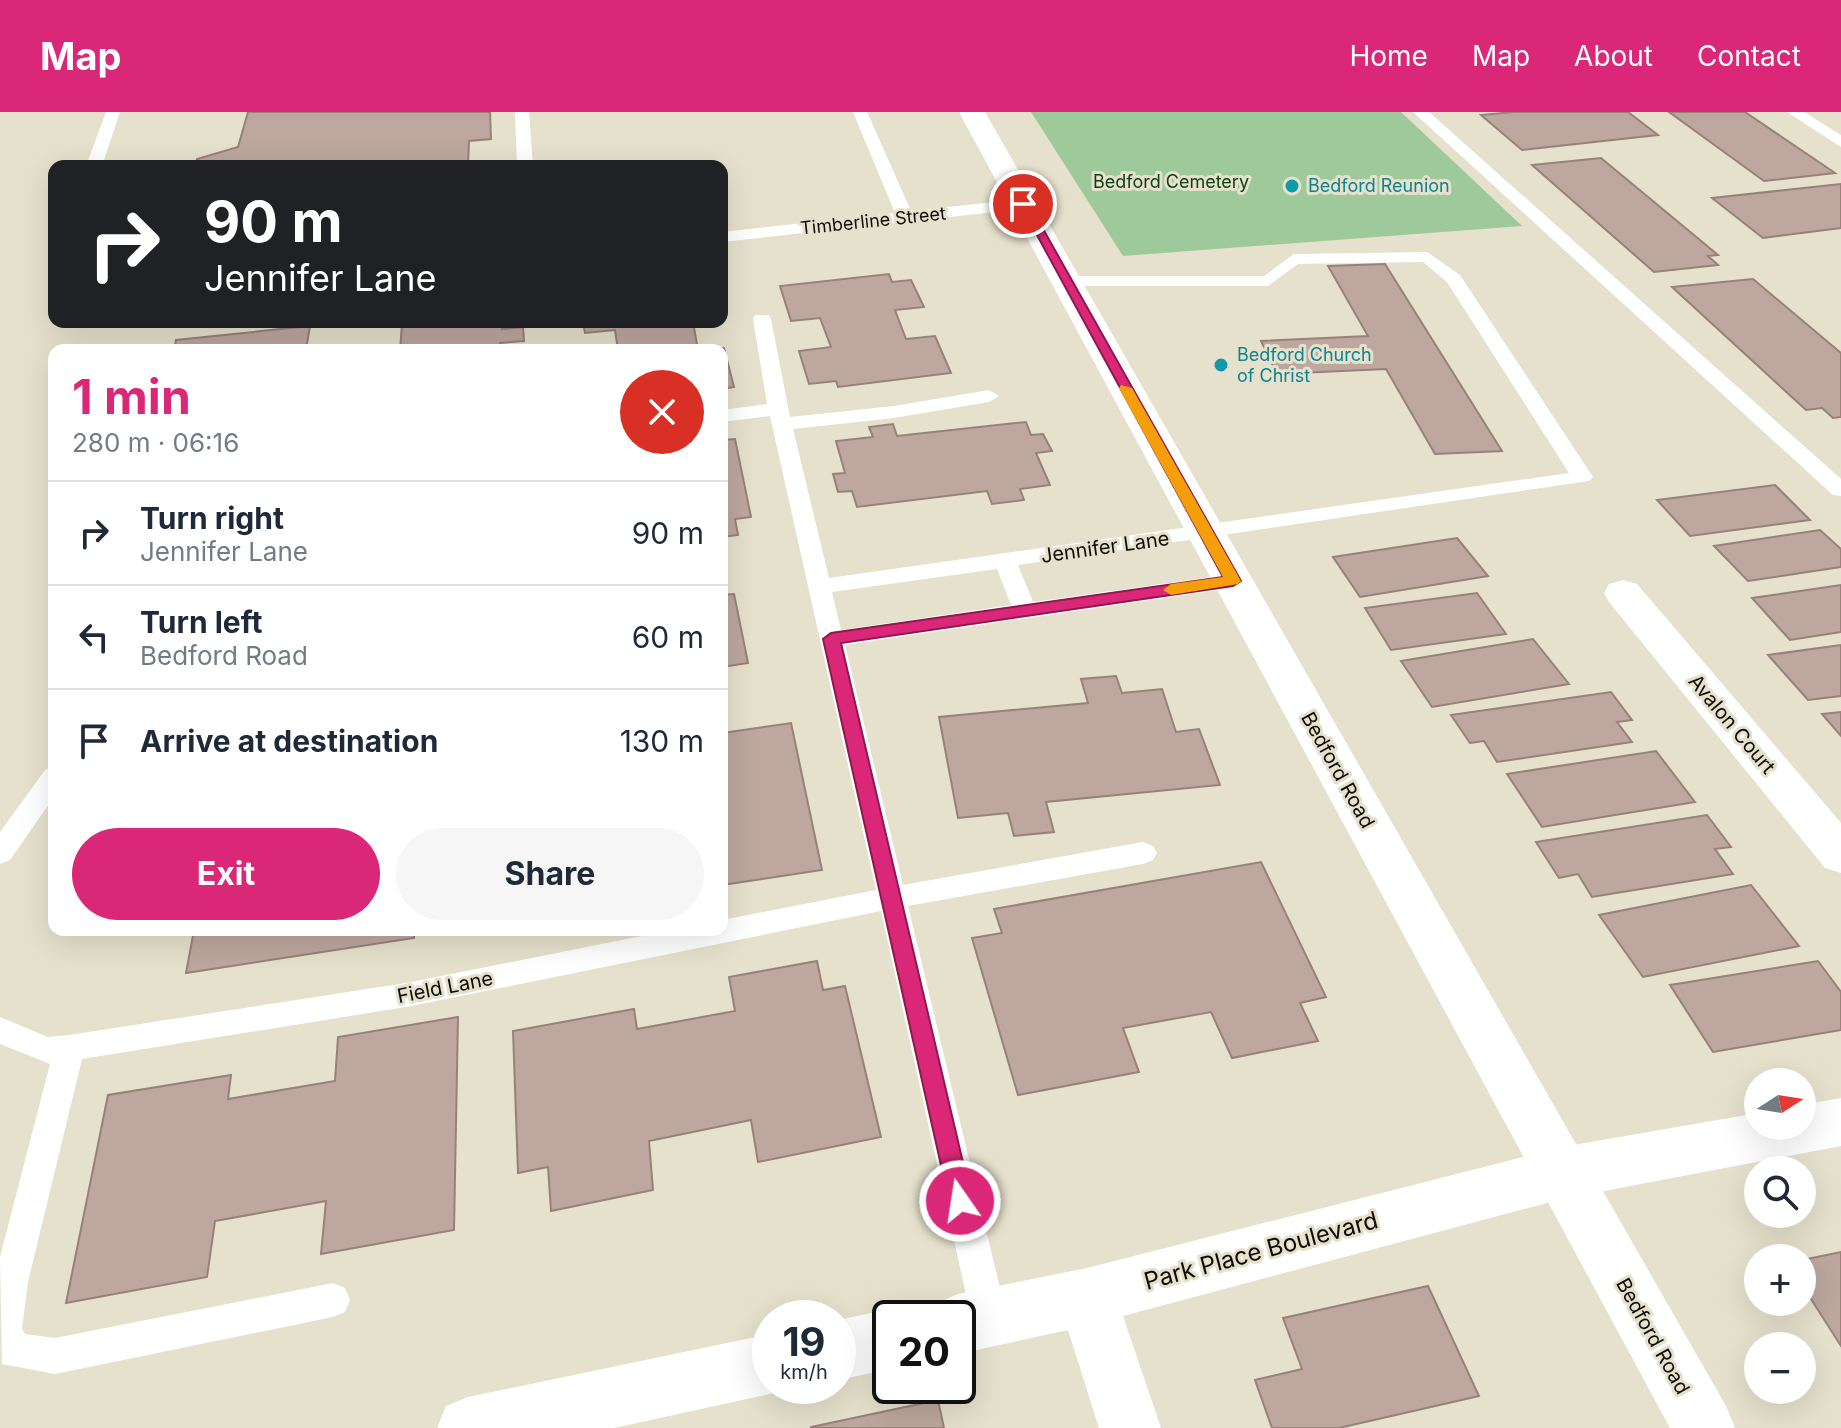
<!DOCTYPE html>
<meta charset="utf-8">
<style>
:root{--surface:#fff;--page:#f6f6f7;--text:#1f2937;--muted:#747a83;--line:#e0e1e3;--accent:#db2777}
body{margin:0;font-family:Inter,sans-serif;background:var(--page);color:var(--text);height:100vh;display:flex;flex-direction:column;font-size:30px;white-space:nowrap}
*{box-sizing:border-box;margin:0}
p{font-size:26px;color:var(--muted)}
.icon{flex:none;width:44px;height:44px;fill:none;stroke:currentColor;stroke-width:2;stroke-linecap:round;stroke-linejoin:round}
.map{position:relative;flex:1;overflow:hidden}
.panel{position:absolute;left:48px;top:232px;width:680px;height:592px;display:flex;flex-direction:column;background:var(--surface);border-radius:16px;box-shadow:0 8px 32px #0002}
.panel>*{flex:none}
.banner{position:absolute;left:48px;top:48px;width:680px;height:168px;border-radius:16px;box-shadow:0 8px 32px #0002;background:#202124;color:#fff;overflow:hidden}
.needle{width:52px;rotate:78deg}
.controls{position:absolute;left:1744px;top:956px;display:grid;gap:16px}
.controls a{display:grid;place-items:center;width:72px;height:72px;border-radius:50%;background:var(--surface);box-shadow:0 8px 32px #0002;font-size:40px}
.speed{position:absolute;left:752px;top:1188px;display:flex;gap:16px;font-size:40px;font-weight:700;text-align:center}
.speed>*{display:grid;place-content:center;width:104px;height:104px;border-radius:50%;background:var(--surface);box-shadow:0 8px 32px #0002;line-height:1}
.speed small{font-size:20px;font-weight:400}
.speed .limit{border:4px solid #111;border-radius:12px;background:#fff;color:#111}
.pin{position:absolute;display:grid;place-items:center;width:68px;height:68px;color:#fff;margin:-34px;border:4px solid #fff;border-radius:50%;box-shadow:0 2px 8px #0007}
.me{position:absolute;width:88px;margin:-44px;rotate:347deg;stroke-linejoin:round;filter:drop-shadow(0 0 6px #0008)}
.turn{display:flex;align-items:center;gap:28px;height:168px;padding:0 24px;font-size:36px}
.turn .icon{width:104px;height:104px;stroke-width:2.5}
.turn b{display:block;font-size:56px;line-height:68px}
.round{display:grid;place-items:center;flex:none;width:84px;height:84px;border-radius:42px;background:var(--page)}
.head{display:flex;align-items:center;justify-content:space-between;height:136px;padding:0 24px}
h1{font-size:48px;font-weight:700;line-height:60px;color:var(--accent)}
.action{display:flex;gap:16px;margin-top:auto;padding:16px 24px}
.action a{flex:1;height:92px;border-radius:48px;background:var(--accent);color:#fff;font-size:32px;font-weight:700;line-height:92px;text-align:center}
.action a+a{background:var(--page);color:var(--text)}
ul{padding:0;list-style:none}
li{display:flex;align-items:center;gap:24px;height:104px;padding:0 24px;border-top:2px solid var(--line)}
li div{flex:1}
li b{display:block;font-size:30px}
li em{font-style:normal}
header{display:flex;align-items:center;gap:48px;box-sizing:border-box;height:112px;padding:0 40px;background:var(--accent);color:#fff}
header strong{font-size:38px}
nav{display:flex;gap:44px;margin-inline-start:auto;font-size:28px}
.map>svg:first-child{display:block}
.green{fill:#9dc99b}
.building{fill:#bda79e;stroke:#97827a;stroke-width:2}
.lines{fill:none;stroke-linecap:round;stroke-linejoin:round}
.service{fill:#fff;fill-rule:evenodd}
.minor{fill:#fff;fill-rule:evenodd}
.secondary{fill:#fff;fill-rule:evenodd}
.route{fill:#db2777;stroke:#8e194d;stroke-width:2}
.slow{fill:#f59e0b}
.culture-dot{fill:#0f9aa8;stroke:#e6e1cc;stroke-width:3}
.labels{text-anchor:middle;stroke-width:6;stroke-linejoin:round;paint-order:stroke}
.far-park-label{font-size:18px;fill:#0f4111;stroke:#e6e1cc}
.far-culture-label{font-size:18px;fill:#0d838f;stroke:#e6e1cc;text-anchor:start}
.far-street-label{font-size:18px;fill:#0e0c06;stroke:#e6e1cc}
.street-label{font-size:20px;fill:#0e0c06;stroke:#e6e1cc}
.near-street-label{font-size:24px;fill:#0e0c06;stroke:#e6e1cc}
</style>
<header>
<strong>Map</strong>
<nav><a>Home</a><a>Map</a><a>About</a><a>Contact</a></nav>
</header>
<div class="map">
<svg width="1841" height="1316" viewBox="0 0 1841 1316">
<rect width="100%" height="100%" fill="#e6e1cc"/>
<path class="green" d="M1031,0H1401L1522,114L1123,144Z"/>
<path class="building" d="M248,0H490L491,27L469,29L468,54H195L197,47L238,35Z
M1514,0H1628L1658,23L1522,38L1481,3Z
M1669,0H1745L1835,61L1764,69Z
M1601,46L1718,143L1708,144L1718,153L1654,160L1532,53Z
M1841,72V116L1763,126L1712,86Z
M1385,152L1502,339L1435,342L1386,257L1277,262L1261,229L1368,224L1328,154Z
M889,162L892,170L911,168L924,195L895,198L906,227L935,224L951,261L838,275L836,269L809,272L799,239L831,235L820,206L791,209L780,174Z
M1753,167L1841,241V305L1833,306L1822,296L1806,298L1672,175Z
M428,210H502V217L523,215L524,229L500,231V238H400L402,213Z
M583,210H693L698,238H618L615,218L585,221Z
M310,214L306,238H174L176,228Z
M724,236L734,275L722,277V238H704Z
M1026,310L1031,323L1043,322L1052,339L1036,341L1050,373L1020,377L1024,388L992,392L987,379L857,395L852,379L838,380L833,362L845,361L836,329L873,325L869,315L893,312L897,324Z
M735,327L751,405L735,407L738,423L722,425V328Z
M1775,373L1810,408L1690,424L1657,388Z
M1820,418L1841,437V455L1748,469L1714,434Z
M1457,426L1488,464L1360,485L1333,445Z
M1841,473V520L1790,528L1752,486Z
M1477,481L1506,522L1391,538L1365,496Z
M734,482L748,551L722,555V483Z
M1533,527L1569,572L1432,595L1401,549Z
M1841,533V584L1808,588L1768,543Z
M1116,564L1122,581L1162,577L1176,620L1199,617L1220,673L1046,690L1054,720L1014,724L1008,701L958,706L939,605L1088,591L1081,567Z
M1611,580L1632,608L1617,610L1632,630L1497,650L1484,629L1470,631L1451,603Z
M1841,600V624L1822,602Z
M791,611L822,758L722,773V621Z
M1656,639L1695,690L1542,715L1507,662Z
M1707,703L1731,735L1715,737L1733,762L1592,785L1578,762L1559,766L1536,730Z
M1261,750L1326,885L1300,891L1318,929L1232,946L1211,900L1123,916L1139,960L1018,983L972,826L1002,821L994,797Z
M1751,773L1799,834L1643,865L1599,803Z
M194,818H414V826L186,861Z
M817,849L823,878L845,874L881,1025L758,1050L751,1008L649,1029L653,1078L551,1099L548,1055L518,1061L513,919L634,897L637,917L735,899L729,865Z
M1818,849L1841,880V918L1713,940L1670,873Z
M458,905L454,1118L321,1142L326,1089L215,1109L207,1165L66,1191L108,983L231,963L228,987L335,969L338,925Z
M1841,1140V1234L1802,1173V1148Z
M1428,1174L1479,1284L1339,1316H1272L1255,1268L1302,1257L1283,1206Z
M938,1288L944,1316H811V1315Z"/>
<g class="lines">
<path class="service" d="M106,0H120L102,54H86Z
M515,0H529L533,54H517Z
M853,0H867L911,99L1023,87L1031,92L1023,97L722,130V120L895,101Z
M1413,0H1429L1841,367V384L1833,383Z
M1787,0H1804L1841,23V35Z
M1427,140L1460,163L1593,365L1589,369L1018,453L1033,490L1233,462L1244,469L1233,476L845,533L903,773L1143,730L1153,734L1157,741L1153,748L1143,752L908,794L1007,1205L1001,1217L989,1222L977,1217L971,1205L881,799L406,895L82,947L28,1170L22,1217L25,1222L55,1226L333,1171L345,1176L350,1188L345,1200L333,1205L55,1262L2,1252L0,1145L50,952L0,932V905L48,925L69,923L406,871L672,818H722V808L876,778L770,304L722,310V298L767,292L753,207L755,203H769L771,207L790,305L894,294L989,278L999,284L989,290L894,306L793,317L829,466L1569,361L1447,170L1423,150L1298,152L1268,174H1066L1057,169L1066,164H1264L1294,142ZM997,457L1011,493L841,518L832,480Z
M54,655V685L10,748L0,752V720L45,658Z"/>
<path class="minor" d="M1623,468L1637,472L1841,711V761L1825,756L1609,490L1604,481L1609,472Z
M1841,986V1034L1562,1087L1123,1204L1161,1316H1099L1068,1218L958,1242V1206H931L937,1191L958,1182L1087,1156L1562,1035L1758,1001V1014H1802V993Z
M890,1197L911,1206H890V1257L838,1268V1208Z
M770,1222V1274H790L770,1282L614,1316H437L446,1294L468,1285Z"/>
<path class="secondary" d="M959,0H985L1726,1294L1735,1316H1670Z"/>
</g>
<path class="route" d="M1019,90L1029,92L1241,469L1233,474L841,531L972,1089L969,1096L960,1099L952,1096L949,1089L823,527L831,521L1223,465Z"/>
<path class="slow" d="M1121,273L1132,276L1241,469L1238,472L1171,483L1163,478L1171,472L1223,465L1119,276Z"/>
<g class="culture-dot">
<circle cx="1292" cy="74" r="8"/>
<circle cx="1221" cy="253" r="8"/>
</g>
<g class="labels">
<g class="far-park-label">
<text x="1171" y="76">Bedford Cemetery</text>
</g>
<g class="far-culture-label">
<text x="1308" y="80">Bedford Reunion</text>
<text x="1237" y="249">Bedford Church<tspan x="1237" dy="21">of Christ</tspan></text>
</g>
<g class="far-street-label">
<text transform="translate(873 109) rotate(-6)" y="6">Timberline Street</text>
</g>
<g class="street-label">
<text transform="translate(1105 435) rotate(-8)" y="7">Jennifer Lane</text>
<text transform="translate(1732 612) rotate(50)" y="7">Avalon Court</text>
<text transform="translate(1338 658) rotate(61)" y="7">Bedford Road</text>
<text transform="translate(445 875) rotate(-11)" y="7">Field Lane</text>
<text transform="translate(1653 1224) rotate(61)" y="7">Bedford Road</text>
</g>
<g class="near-street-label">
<text transform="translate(1261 1139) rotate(-15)" y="8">Park Place Boulevard</text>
</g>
</g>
</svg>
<div class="controls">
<a><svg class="needle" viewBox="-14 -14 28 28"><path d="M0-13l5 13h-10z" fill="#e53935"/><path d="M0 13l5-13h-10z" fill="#747a83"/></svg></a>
<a><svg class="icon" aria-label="search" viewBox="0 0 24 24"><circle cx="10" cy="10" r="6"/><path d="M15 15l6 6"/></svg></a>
<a>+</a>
<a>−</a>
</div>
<div class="speed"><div>19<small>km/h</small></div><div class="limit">20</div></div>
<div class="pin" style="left:1023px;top:92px;background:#d93025"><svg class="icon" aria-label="arrive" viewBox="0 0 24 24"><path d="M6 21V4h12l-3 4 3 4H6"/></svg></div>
<svg class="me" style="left:960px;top:1089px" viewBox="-20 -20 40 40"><circle r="17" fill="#db2777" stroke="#fff" stroke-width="3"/><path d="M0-11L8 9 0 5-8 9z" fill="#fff"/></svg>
<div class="banner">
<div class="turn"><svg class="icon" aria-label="right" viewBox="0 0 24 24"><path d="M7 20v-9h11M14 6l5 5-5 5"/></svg><div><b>90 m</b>Jennifer Lane</div></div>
</div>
<section class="panel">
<div class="head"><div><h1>1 min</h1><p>280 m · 06:16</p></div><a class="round" style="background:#d93025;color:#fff"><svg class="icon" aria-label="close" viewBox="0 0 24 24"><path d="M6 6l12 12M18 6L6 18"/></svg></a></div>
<ul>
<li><svg class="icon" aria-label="right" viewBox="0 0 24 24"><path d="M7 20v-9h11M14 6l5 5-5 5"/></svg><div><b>Turn right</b><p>Jennifer Lane</p></div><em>90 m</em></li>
<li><svg class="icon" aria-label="left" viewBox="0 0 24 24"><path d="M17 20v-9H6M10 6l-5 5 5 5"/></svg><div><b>Turn left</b><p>Bedford Road</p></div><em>60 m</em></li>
<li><svg class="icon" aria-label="arrive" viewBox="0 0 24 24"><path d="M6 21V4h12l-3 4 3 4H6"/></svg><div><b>Arrive at destination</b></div><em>130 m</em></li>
</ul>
<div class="action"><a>Exit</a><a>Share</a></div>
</section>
</div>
